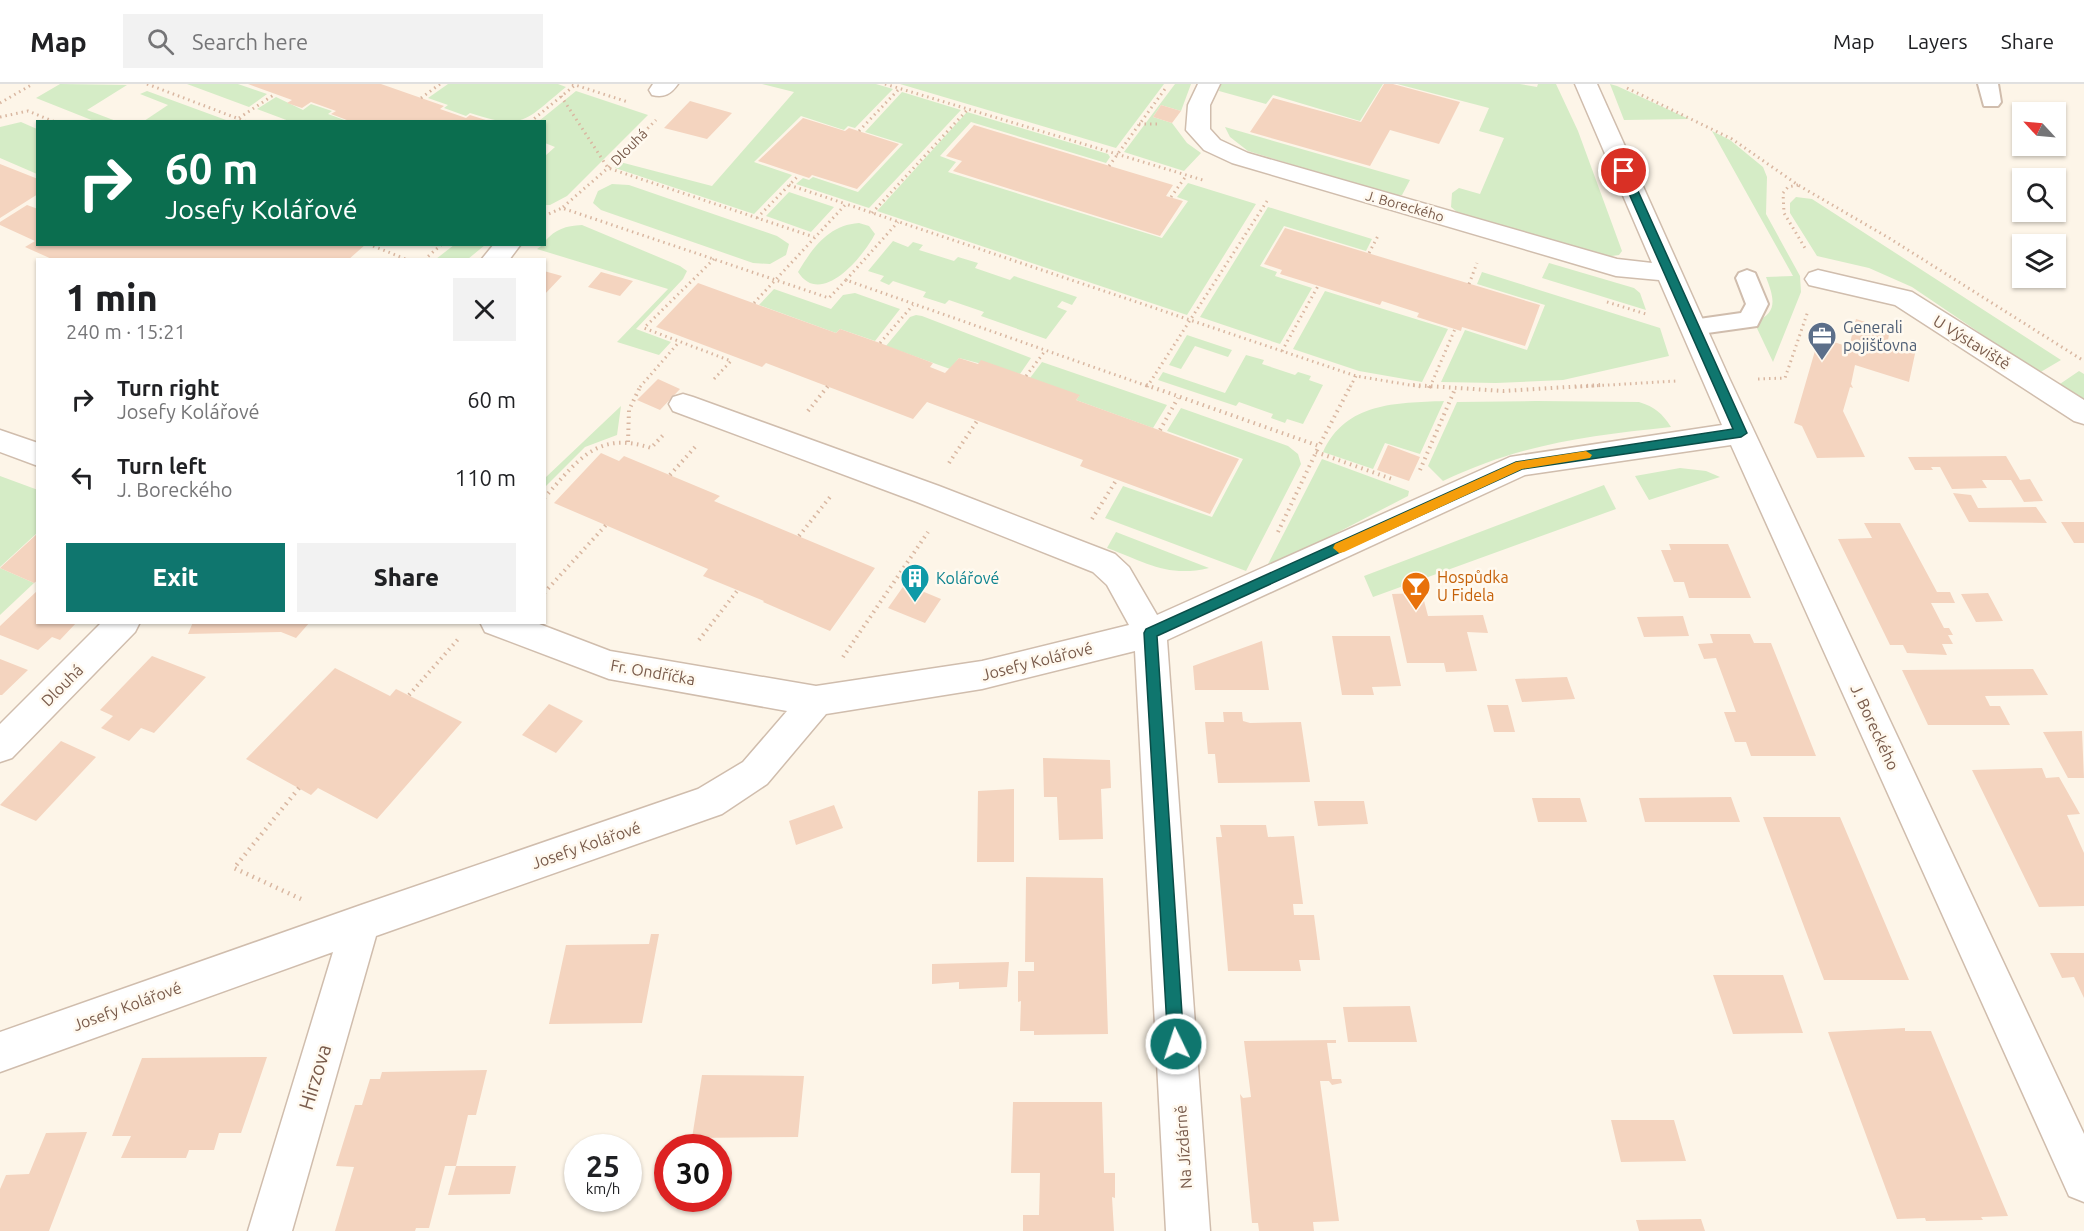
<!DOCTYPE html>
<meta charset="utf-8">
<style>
:root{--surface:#fff;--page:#f2f2f2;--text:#202124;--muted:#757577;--line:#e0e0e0;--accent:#0f766e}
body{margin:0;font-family:Ubuntu,sans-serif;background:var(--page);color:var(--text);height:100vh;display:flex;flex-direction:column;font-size:22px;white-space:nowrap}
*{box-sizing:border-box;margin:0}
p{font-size:20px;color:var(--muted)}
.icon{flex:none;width:33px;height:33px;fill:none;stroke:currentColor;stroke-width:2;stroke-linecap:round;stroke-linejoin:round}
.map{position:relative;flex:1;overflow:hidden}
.panel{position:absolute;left:36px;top:174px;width:510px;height:366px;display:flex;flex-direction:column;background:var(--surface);border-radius:0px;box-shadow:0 2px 4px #0004}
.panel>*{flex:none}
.guide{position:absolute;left:36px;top:36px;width:510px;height:126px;border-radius:0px;box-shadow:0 2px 4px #0004;background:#0b6e4f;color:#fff;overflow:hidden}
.needle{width:39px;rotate:296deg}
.tools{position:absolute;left:2012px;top:18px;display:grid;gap:12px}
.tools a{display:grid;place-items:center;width:54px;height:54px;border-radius:0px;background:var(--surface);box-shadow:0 2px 4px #0004;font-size:30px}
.speed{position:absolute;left:564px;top:1050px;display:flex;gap:12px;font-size:30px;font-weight:700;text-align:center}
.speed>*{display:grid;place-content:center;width:78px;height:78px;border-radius:50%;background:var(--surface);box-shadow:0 2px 4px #0004;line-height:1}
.speed small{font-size:15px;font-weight:400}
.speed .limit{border:9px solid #d22;background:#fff;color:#111}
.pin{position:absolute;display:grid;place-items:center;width:51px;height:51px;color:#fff;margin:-26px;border:3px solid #fff;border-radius:50%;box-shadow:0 2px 6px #0007}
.me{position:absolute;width:66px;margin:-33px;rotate:356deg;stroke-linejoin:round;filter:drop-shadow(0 0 4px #0008)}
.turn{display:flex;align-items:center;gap:21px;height:126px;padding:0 30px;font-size:27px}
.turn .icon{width:78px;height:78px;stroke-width:2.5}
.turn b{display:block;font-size:42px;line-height:51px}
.round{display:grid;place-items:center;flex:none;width:63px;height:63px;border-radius:0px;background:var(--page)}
.summary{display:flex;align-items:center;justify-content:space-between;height:102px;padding:0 30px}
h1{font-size:36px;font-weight:800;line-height:45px}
.action{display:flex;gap:12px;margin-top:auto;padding:12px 30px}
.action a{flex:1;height:69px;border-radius:0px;background:var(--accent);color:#fff;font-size:24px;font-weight:800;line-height:69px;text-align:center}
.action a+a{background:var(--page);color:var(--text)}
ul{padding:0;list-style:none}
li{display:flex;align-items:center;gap:18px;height:78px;padding:0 30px}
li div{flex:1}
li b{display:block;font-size:22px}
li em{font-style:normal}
header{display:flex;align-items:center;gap:36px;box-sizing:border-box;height:84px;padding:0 30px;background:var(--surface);border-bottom:2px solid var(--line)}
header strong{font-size:28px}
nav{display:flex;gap:33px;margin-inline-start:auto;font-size:21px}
.search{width:420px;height:54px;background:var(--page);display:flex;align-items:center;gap:15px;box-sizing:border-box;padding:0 21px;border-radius:0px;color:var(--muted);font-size:22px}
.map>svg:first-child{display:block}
.green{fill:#d5ecc6}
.building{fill:#f4d4bf}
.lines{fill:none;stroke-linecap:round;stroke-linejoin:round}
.lane-casing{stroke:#d0bdad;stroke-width:4}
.street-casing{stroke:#d0bdad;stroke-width:3}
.path-far2{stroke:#d9b7a1;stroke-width:3;stroke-dasharray:1.5 4;stroke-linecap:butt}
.path-far1{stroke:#d9b7a1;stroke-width:4;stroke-dasharray:1.5 4.5;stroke-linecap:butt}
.path{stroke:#d9b7a1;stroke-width:4.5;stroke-dasharray:1.5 5;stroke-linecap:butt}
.lane{fill:#fff;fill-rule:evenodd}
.street{fill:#fff;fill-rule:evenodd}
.route{fill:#0f766e;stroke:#0a4d48;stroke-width:1.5}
.slow{fill:#f59e0b}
.labels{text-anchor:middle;stroke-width:5;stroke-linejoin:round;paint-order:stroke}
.far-street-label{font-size:14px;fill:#795b4b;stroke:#fff9ef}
.service-label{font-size:16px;fill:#4e5e75;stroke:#fff9ef;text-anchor:start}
.street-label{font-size:16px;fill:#795b4b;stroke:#fff9ef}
.food-label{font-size:16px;fill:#c56008;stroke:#fff9ef;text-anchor:start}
.culture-label{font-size:16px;fill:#0d838f;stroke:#fff9ef;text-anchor:start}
.near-street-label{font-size:20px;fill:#795b4b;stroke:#fff9ef}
</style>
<header>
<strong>Map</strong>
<div class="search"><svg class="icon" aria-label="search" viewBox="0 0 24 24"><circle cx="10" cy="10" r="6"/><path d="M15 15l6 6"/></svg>Search here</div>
<nav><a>Map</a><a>Layers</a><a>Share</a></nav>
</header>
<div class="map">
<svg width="2084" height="1147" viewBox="0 0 2084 1147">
<rect width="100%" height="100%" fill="#fdf5e8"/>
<path class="green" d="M60,0L127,1L87,26L116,37H94L36,14Z
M187,0H238L267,10L249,23Z
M448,0H558L566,3C525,36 525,47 470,29L466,32L444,24L448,21L428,14Z
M762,0H876L893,5L855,44L848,42L844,46L801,32L754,78L792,91L754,130L615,84L620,78L712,102L794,8Z
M900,0H1164L1116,64Z
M1175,0H1191L1181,27L1161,21L1153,33L1172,39L1187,59L1201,69L1184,87L1124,68Z
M1221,0H1383L1360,37L1273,11L1266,20L1219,7Z
M1397,0H1520L1537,3L1538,0H1556L1578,47L1622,167L1619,171L1605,173L1463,133L1451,123L1452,109L1459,104L1480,110L1504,54L1479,47L1489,24Z
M1610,0L1617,2L1689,35L1624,36Z
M147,7L226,36L144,37L168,21L140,10Z
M576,7L648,31L567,112L550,121H545V72L555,63L545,59L544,38L539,37Z
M902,8L961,26L869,124L796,100L803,94L809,96L813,93L858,108L903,60L865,48Z
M276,13L303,26L311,20L332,27L328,30L347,37H289L257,25Z
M967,28L1108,70L1110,73L1106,79L971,38L940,72L956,78L948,88L1162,154L1188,117L1177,113L1188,99L1256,120L1187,231L877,127Z
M21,38L37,45V90L0,74V43Z
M1225,43L1410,96L1402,111H1392L1248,67L1230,53Z
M1712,47L1730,56L1763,83L1767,93L1766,130L1800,192L1801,208L1773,278L1754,238C1779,229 1774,214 1766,193L1793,192Z
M612,100L629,101L777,152L789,160L786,171L770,180L753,179L601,126L593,119L598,107Z
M789,108L834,123L811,148L766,132Z
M1796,113L1812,115L2061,276L2039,289L1912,203L1869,184L1817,172L1790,129V119Z
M1268,123L1372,155L1366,167L1284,142L1260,182L1277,188L1275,192L1312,204L1280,260L1200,233Z
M859,139L869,142L875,150C863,173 821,224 798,188C813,163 829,141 859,139Z
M582,141L680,182L687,187L683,195L636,245L671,258L659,271L617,258L668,205L537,165L544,160L545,157C556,145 565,142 582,141Z
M893,157L908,163L913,158L923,161L919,166L954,177L958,173L978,179L975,184L1010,196L1014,192L1077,213L1072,221L1062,217L1057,223L1067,227L1046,255L981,232L984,228L949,216L945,220L923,213L926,208L893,197L889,201L880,197L884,192L868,187Z
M454,161V160L485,161L468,175H436Z
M1549,179L1634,204L1640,209L1646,226L1542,194Z
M1482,188L1660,244L1669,272L1563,296L1496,299L1441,298L1465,246L1527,266L1545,221L1477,200Z
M774,205L831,225L843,211L855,209L900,225L875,257L840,245L836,249L759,221Z
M1325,207L1448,245L1422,298L1359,287L1293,265Z
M916,231L922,232L1031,274L1020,290L959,274L950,285L886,262L910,233Z
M1187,251L1232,266L1228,273L1195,262L1181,285L1169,281Z
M1246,271L1264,276L1262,280L1295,291L1298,288L1311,292L1309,296L1323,301L1303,340L1287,335L1285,339L1271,334L1273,330L1239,318L1236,322L1158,296L1163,288L1225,309Z
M1042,278L1167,321L1153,344L1076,316L1079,312L1030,294Z
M2079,287L2084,290V319L2057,302Z
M1444,317L1420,370L1385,359L1373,385L1323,368C1346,318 1396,319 1444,317Z
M1536,317L1639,318C1655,323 1662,329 1671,343C1586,352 1521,360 1443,397L1428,382L1457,318Z
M621,322L617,351L585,363L545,403V394Z
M1181,324L1288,362L1298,370L1301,380L1246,487L1105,434L1123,402L1212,433L1243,375L1167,347Z
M1322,375L1409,407L1408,412L1265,486Z
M1680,384L1706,387L1720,393L1649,416L1635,392Z
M0,392L38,406L37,449L0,483Z
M1604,401L1616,425L1373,513L1364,492Z
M1116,448L1209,484C1167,494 1146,478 1107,464Z
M0,484L34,499L0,531Z"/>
<path class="building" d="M248,0H381L444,22L440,25L466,34L470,31L489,37L352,38L331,30L336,27L311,18L302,24L287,19L292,16Z
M1384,0H1393L1460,18L1439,60L1390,46L1370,82L1250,48L1273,14L1361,38Z
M690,17L732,29L707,55L664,44Z
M1161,21L1181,27L1172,39L1153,33Z
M803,34L845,47L849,44L899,60L857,105L812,91L809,94L758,77Z
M974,41L1173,101L1166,112L1183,117L1160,152L953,87L962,77L946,72Z
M0,80L38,95V110L0,134Z
M27,121L38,125V160H366L348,176H54L25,163L35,157L0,141V138Z
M1285,144L1540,221L1525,262L1462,243L1461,247L1417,233L1419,229L1382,217L1380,221L1280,190L1282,186L1264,180Z
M544,187L562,192L544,211Z
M601,188L633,197L620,212L588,203Z
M698,199L836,249L840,245L880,259L933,279L930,283L945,289L959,274L978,280L981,276L1080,311L1076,316L1239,375L1210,430L1080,382L1083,376L927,318L913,335L766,279L762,283L656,243Z
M1856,235L1890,246L1888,256L1916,265L1909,298L1855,281L1851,300L1853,304L1850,303L1843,327L1865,373L1817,374L1802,342L1794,339L1819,253L1849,263Z
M658,295L680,305L660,326L637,316Z
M1388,361L1420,373L1409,397L1377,386Z
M601,369L619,377L624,372L720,412L714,417L875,484L830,547L763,518L764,517L703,492L708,485L554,419Z
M2006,372L2020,396L2030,395L2043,417L2024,418L2011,396H1982L1987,404L1952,405L1940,383H1931L1933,386H1915L1908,373Z
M1953,409L1971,411L1978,424L2036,423L2047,439L1969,438Z
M2061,438H2084V459H2074Z
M1864,439H1900L1937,508H1950L1955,519H1931L1944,544H1949L1953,551H1948L1953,560H1942L1947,571L1907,569L1903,561H1890L1838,455L1872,454Z
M38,449V496L34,499L0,484Z
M1669,460H1728L1751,514H1689L1684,498H1674L1661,466H1671Z
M905,500L941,515L925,539L888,524Z
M38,506V538H77L60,556L52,553L38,566L0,551V542Z
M1422,509L1428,532L1483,531L1488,549L1467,548L1477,587L1446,588L1444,579H1407L1392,510Z
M1988,509L2003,537L1976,538L1961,510Z
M1683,532L1689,552L1644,553L1637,533Z
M193,538H310L296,554L281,548L188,550Z
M1710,550H1750L1754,559H1771L1816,672H1751L1746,658H1735L1724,628H1736L1716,574L1704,575L1698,560L1713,559Z
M1332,552H1390L1401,602L1372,603L1374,611H1342Z
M1262,557L1269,606H1195L1193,582Z
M152,572L206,593L154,649L141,644L129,657L101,644L113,632L100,626Z
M0,575L28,586L2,611H0Z
M335,584L390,612L396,605L462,638L377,735L318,704L311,711L246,675Z
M2033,585L2048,611L1985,612L1990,622H2000L2010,641H1928L1902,586Z
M1567,593L1575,615L1522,618L1515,595Z
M549,620L583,637L556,669L522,651Z
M1487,621H1508L1515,648H1494Z
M1223,628H1242L1243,637L1250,639L1301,638L1310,698L1218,699L1215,670H1208L1205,638H1224Z
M2082,647L2084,694H2068L2043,648Z
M61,657L96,673L36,737L0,721Z
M1043,674L1110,676L1111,704L1101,705L1103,755L1059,756L1057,713H1044Z
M2042,684L2046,694L2059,693L2080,730L2067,731L2084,769V822L2039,823L1972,686Z
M1014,705V778H977L978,707Z
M1731,713L1740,738H1645L1639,714Z
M1532,714H1580L1587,738H1538Z
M1314,717H1364L1368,740L1318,742Z
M834,721L843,744L796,761L789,737Z
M1763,733H1840L1909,896H1824Z
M1220,741H1266L1268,753L1294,752L1303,820H1293L1294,831H1314L1320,876H1299L1301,887H1228L1216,753H1222Z
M1026,793L1103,794L1108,950L1034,951V947H1020L1021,917L1018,918V887H1034V878H1025Z
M651,850H659L642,939L549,940L566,861L649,860Z
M2050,869H2084V914L2074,893L2062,894Z
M1009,878L1007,903L959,905V898L932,900V880Z
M1713,891H1783L1803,949L1733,950Z
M1410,922L1417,958H1348L1343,923Z
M1905,944V947H1931L2008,1132L1981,1133L1983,1136L1926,1137L1925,1134L1897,1135L1828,948Z
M1336,956V959H1327L1332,995H1341L1342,999L1332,1001L1329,997H1320L1339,1137L1313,1138L1314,1147H1259L1258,1139H1252L1240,1010L1243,1014L1251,1013L1244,957Z
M267,973L241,1049H219L214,1066H189L186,1074H121L131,1052H112L142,974Z
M487,986L476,1031H468L456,1082H445L429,1144H416L415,1147H335L354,1083L336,1082L355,1021H362L370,995H380L382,988Z
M702,991L804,992L798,1053L692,1054Z
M1013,1018H1102L1104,1089H1115V1114L1112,1113L1114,1147H1023V1131H1039L1040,1089H1011Z
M1611,1036H1674L1686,1077L1621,1078Z
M87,1048L49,1147H0V1105L6,1091L29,1090L46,1049Z
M456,1082H516L510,1110L448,1111Z
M1701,1135L1705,1147H1639L1636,1136Z"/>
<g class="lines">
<g class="lane-casing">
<path id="lane" d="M1978,0H1998L2001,18L1998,22H1984Z
M1747,186L1755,189L1768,220L1757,242L1693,251L1685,249L1681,243L1685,237L1741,229L1746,220L1736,194L1739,189Z"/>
</g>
<g class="street-casing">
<path id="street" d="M653,0H678C671,10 664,14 652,11L649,6Z
M1198,0H1220L1210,21V45L1220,56L1248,69L1617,175L1652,179L1575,0H1597L1730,296L2084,1050V1118L2069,1112L1731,361L1525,391L1167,556L1210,1147H1166L1135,567L982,605L826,630L767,700L722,730L376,852L292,1147H248L333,868L0,988V948L361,821L698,705L743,678L787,627L609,595L485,548L480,538H534L610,567L816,602L982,577L1129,541L1107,501L1093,488L917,418L673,327L669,320L673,313L683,310L693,313L939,402L1115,470L1129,483L1157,531L1510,373L1722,341L1659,196L1616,192L1232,79L1204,66L1186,46L1188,21Z
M494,160H521L509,176H481Z
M1818,186L1912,208L2084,316V340L2074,337L1895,221L1809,201L1805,195L1809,189Z
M0,346L38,359V382L0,368Z
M102,538H140L135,548L12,674L0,678V640Z"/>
</g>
<path class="path-far2" d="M147,0L247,38
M572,0L628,18
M885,0L1206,97
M1627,4L1732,55L1798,101L1889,154L2084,277
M561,12L608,84L814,153
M421,14L440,0
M0,19L33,0
M0,33L28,27L55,38
M239,34L275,10
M530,38L574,2
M1139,40H1161
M859,47L900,4
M1109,82L1165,5
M789,101L846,120
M1798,101L1788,103L1783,109L1784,129L1805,164
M1171,113L1186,92
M563,123L608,84L656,36
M872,129L968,25
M544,132L562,124L829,214L846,196L1150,303
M757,134L799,91
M368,160L408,176
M1369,169L1379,150
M714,175L644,244L731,277L714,295
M424,176L442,160
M846,196L898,138
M1469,200L1477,179
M1607,218L1646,230
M754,219L846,120L1356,292L1422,303
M880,259L913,221
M1282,267L1318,202
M1026,292L1045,267
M1758,295L1785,294L1808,227
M640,303L679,258
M1147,303L1267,117
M1350,303L1356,292
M1430,303L1455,245
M1575,303L1676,297"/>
<path class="path-far1" d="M1146,301L1319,362L1351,301
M1413,301L1503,307L1601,301
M1429,304L1430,301
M808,327L828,302
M1160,346L1178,314
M628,358L629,326L641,301
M1316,368L1395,396
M949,379L977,337
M1420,386L1455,305
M670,391L695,363
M544,414C578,377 596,346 651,364L665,349
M1092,435L1117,395
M1278,448L1319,362
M799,452L830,413
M544,509L606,441
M699,556L737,507
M843,573L928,448
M409,611L460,553"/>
<path class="path" d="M299,704L234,784L301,815"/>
<use href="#lane" class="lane"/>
<use href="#street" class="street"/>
</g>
<path class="route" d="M1624,84L1629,87L1747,349L1741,353L1522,385L1157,552L1184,960L1182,966L1176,969L1170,966L1168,960L1144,549L1146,545L1516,378L1733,345L1619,87Z"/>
<path class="slow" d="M1586,367L1592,371L1590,374L1522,385L1344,468L1339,469L1333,464L1335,460L1516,378Z"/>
<defs>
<g id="office-pin" transform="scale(1.5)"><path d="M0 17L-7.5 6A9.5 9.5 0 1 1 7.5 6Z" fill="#5c6f8a" stroke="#fff9ef"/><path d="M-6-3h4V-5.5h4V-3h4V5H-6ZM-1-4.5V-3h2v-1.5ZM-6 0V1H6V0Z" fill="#fff"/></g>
<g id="building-pin" transform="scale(1.5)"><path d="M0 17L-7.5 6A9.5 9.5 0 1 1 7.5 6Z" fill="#0f9aa8" stroke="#fff9ef"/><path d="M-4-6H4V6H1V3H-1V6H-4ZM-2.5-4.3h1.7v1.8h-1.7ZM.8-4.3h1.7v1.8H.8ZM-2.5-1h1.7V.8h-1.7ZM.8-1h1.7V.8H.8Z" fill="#fff"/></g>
<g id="bar-pin" transform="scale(1.5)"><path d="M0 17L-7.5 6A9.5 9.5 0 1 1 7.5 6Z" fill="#e8710a" stroke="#fff9ef"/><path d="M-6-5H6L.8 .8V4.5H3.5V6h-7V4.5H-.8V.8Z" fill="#fff"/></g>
</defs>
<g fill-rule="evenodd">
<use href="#office-pin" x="1822" y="252"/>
<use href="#building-pin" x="915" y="494"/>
<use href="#bar-pin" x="1416" y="502"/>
</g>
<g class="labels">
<g class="far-street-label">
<text transform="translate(629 63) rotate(-45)" y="5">Dlouhá</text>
<text transform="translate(1405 122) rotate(16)" y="5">J. Boreckého</text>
</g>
<g class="service-label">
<text x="1843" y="249">Generali<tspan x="1843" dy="18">pojišťovna</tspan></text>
</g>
<g class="street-label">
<text transform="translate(1972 258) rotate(32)" y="6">U Výstaviště</text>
<text transform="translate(1037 577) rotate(-14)" y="6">Josefy Kolářové</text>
<text transform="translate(653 588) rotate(10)" y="6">Fr. Ondříčka</text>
<text transform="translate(62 601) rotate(-45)" y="6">Dlouhá</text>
<text transform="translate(1875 643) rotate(65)" y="6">J. Boreckého</text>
<text transform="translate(586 761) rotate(-19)" y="6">Josefy Kolářové</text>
<text transform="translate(127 922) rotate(-20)" y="6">Josefy Kolářové</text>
<text transform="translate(1183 1063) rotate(-94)" y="6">Na Jízdárně</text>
</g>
<g class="food-label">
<text x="1437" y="499">Hospůdka<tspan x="1437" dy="18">U Fidela</tspan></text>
</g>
<g class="culture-label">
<text x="936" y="500">Kolářové</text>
</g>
<g class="near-street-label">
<text transform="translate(315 993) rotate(-73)" y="7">Hirzova</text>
</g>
</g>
</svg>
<div class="tools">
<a><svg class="needle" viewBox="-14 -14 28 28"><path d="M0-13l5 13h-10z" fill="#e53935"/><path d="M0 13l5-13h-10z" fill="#757577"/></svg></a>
<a><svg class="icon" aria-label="search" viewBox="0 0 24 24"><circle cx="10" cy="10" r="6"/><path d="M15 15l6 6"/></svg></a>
<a><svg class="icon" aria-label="layers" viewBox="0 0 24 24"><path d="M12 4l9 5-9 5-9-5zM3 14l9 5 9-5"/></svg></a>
</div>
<div class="speed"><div>25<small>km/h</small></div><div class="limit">30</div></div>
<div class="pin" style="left:1624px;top:87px;background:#d93025"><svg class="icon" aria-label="arrive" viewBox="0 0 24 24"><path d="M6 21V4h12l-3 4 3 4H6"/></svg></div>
<svg class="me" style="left:1176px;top:960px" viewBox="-20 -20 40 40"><circle r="17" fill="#0f766e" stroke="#fff" stroke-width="3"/><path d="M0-11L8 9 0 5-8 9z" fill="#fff"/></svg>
<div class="guide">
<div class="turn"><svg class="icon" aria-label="right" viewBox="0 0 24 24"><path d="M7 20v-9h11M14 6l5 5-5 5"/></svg><div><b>60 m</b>Josefy Kolářové</div></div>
</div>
<section class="panel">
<div class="summary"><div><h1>1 min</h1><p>240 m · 15:21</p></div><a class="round"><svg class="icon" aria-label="close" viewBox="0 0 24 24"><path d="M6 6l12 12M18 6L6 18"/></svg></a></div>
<ul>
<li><svg class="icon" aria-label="right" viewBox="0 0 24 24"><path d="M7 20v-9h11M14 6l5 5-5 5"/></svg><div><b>Turn right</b><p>Josefy Kolářové</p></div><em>60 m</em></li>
<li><svg class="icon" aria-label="left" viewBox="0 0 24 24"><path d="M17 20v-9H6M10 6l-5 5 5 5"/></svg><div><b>Turn left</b><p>J. Boreckého</p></div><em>110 m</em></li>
</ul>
<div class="action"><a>Exit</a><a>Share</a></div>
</section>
</div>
